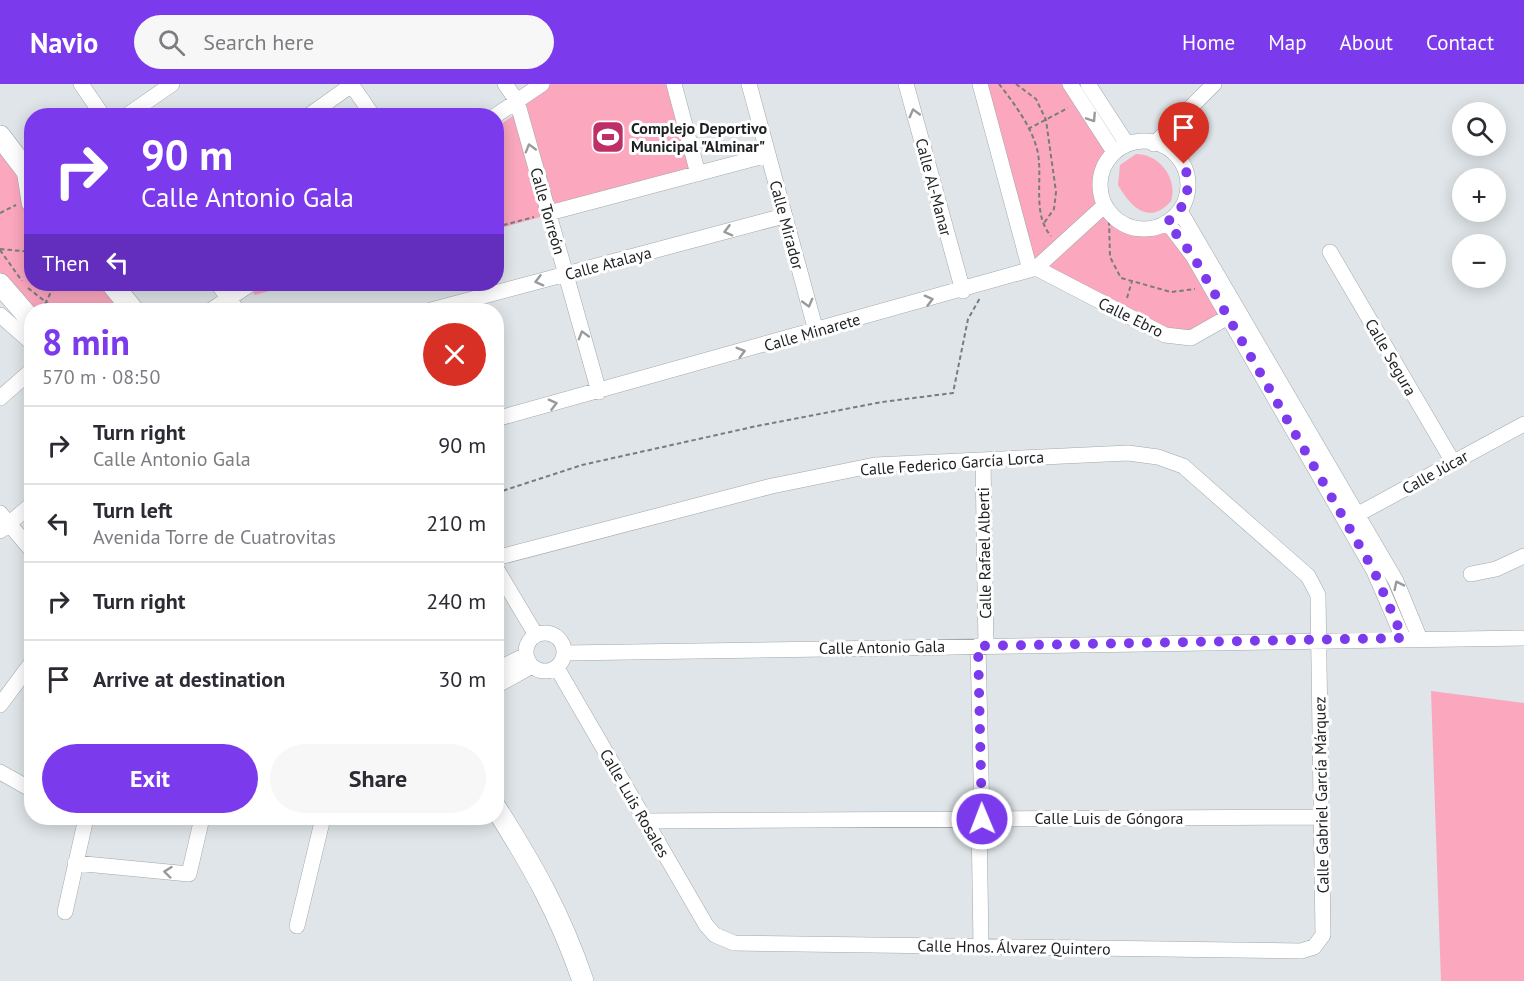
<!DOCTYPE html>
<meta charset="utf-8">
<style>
:root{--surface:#fff;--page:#f7f7f7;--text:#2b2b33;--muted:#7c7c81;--line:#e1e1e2;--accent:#7c3aed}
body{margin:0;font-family:"PT Sans",sans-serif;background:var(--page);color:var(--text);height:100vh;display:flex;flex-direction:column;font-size:22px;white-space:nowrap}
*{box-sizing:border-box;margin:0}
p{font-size:20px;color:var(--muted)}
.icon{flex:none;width:33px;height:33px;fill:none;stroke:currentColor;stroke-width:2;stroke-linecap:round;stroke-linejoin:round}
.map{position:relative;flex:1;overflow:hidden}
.panel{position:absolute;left:24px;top:219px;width:480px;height:522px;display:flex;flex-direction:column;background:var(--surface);border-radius:24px;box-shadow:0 3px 15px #0003}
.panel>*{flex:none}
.guide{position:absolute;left:24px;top:24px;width:480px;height:183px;border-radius:24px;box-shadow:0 3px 15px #0003;background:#7c3aed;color:#fff;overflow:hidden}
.buttons{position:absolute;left:1452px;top:18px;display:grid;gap:12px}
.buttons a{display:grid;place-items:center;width:54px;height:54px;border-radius:50%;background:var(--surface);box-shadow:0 3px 15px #0003;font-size:30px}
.pin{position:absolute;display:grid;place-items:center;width:51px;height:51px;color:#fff;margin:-62px -26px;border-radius:50% 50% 50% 0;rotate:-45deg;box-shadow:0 0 6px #0007}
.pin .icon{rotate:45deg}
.me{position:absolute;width:66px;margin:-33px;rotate:359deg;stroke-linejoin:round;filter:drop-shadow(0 0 4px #0008)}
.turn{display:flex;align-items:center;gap:21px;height:126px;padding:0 18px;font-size:27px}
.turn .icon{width:78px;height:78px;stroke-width:2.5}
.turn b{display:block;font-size:42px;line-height:51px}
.then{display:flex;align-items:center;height:57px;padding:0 18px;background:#0003;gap:12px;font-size:22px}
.round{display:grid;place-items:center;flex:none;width:63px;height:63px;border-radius:32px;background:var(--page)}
.overview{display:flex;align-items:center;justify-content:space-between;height:102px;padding:0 18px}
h1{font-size:36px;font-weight:600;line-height:45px;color:var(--accent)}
.cta{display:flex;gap:12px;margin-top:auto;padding:12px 18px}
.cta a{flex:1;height:69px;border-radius:36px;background:var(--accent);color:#fff;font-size:24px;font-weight:600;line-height:69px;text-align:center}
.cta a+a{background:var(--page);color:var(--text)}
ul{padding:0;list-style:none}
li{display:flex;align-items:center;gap:18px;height:78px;padding:0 18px;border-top:2px solid var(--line)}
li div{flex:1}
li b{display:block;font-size:22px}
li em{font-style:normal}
header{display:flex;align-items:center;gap:36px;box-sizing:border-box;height:84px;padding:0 30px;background:var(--accent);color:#fff}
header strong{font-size:28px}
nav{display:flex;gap:33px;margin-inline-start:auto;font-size:21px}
.search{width:420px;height:54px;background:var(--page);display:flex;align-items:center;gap:15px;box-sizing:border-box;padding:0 21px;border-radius:33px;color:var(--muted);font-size:22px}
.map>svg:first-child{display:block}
.green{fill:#fba7be}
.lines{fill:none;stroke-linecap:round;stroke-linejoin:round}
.lane-casing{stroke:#a2a7aa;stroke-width:9}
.street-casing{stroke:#a2a7aa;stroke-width:16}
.secondary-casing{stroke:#a2a7aa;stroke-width:22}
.path{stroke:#787c7e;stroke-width:2;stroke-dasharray:4.5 3;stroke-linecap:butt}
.lane{stroke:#fff;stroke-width:8}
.street{stroke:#fff;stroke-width:15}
.secondary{stroke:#fff;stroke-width:21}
.oneway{stroke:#999a9b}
.route{stroke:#7c3aed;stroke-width:10;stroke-dasharray:0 18}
.labels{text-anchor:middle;stroke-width:6;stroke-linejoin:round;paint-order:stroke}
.poi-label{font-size:16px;font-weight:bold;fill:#1d1f20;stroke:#fff;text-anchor:start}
.street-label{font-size:16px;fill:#1d1f20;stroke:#fff}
</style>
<header>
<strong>Navio</strong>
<div class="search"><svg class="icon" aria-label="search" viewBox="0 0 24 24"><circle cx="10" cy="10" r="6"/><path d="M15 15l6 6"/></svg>Search here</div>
<nav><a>Home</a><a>Map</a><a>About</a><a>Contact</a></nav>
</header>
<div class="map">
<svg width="1524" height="897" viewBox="0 0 1524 897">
<rect width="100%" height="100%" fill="#dfe5e8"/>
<path class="green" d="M542,0H674L698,90L549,129L517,17Z
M980,0H1070L1114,68C1080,110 1117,160 1167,138L1228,233L1191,254L1165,251L1036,184Z
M514,31L544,132L497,145V43Z
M0,52L19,77L31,128L32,200H112L133,226H32L0,200Z
M1136,70C1160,70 1178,95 1171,117C1149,142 1131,123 1118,101L1120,81Z
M266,200H294L255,211L253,209Z
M1431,607L1524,619V897H1441Z"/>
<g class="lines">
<g class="lane-casing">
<path id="lane" d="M21,89L26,121L32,128"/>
</g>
<g class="street-casing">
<path id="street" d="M81,0L103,32
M351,0L373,32
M505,0L517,17L599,308
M674,0L698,90
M749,0L816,247
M906,0L963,207
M980,0L1030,186
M1070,0L1114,68
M1088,0L1127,60
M126,32L172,0
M308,32L353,0
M495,32L542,0
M1100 101a44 44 0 1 1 88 0a44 44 0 1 1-88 0Z
M1154,60L1214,0
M1180,127L1396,497L1420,555
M549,129L768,71
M1167,138L1193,172L1374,487L1403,554
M1330,168L1453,378
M1036,184L1165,251L1191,254L1228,233
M218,200L237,226
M211,226L251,200
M431,226L784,132
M0,231L32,259
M0,314L32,286
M496,335L1036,184L1105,121
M983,376L986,562
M0,429L32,467
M1351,434L1524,340
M0,447L32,420
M496,474L772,402L875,381L1128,369L1158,373L1183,382L1308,492L1318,511L1323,851L1314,863L1301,867L734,859L715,851L706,841L557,584
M496,484L536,551
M1471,490L1496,485L1524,472
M526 568a19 19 0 1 1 38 0a19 19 0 1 1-38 0Z
M978,562L982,735
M565,569L1524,554
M496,586L526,571
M496,602L532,582
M0,621L32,578
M0,688L32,706
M979,735L981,862
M645,737L1321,733
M75,779L189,790L202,734
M65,828L86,734
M297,842L323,734"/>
</g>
<g class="secondary-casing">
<path id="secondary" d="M0,52L32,94
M0,200L32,237
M112,200L133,226
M496,724C534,784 560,830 583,897"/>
</g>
<path class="path" d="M999,0C1014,19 1031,42 1037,65C1044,92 1031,129 1051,152
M1016,0L1036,15L1046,36L1056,108L1054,125L1044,139
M1028,45L1068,24
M0,129L16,121
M1109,137L1110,173L1121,194L1171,208L1195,205
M496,143L534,133
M0,165L32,168
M0,166L22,197
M28,204L56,226
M264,206L287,200
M1127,214L1132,197
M45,220L55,200
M496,409L582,381L757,342L882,318L953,309L968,235L980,214"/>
<use href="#lane" class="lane"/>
<use href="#street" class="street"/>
<use href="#secondary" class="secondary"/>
</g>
<defs><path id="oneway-chevron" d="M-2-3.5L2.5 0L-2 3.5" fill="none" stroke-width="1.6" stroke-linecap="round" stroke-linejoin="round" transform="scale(1.5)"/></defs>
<g class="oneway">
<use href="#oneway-chevron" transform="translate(914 29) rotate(-105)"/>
<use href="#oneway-chevron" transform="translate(1092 34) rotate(57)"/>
<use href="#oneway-chevron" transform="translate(530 64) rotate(-106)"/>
<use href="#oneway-chevron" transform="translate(728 147) rotate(165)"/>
<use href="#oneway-chevron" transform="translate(539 197) rotate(165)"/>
<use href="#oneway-chevron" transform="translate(929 216) rotate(-15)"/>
<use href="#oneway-chevron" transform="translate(808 219) rotate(75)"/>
<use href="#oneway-chevron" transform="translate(583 251) rotate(-106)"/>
<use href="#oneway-chevron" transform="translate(741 268) rotate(-16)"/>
<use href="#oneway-chevron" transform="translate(553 320) rotate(-15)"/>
<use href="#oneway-chevron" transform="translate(1398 501) rotate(-116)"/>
<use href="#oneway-chevron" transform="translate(168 788) rotate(-174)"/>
</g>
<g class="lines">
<path class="route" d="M982,735L978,562L1403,554L1374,487L1193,172L1167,138C1187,124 1192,103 1184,80"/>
</g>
<defs>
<g id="stadium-square" transform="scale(1.725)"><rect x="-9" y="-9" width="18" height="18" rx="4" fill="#bc3067" stroke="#fff"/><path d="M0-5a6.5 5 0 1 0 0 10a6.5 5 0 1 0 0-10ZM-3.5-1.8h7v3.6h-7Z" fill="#fff"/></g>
</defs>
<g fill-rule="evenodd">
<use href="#stadium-square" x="608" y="53"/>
</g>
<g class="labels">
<g class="poi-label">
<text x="631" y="50">Complejo Deportivo<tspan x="631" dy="18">Municipal "Alminar"</tspan></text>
</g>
<g class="street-label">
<text transform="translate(934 103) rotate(75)" y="6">Calle Al-Manar</text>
<text transform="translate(548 127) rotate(74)" y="6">Calle Torreón</text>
<text transform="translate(787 141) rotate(75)" y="6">Calle Mirador</text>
<text transform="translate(608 179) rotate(-15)" y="6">Calle Atalaya</text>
<text transform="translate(1131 233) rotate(26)" y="6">Calle Ebro</text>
<text transform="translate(812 248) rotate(-16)" y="6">Calle Minarete</text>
<text transform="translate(1391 273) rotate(60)" y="6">Calle Segura</text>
<text transform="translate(952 379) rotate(-4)" y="6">Calle Federico García Lorca</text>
<text transform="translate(1435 388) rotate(-29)" y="6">Calle Júcar</text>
<text transform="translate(984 469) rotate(-91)" y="6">Calle Rafael Alberti</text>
<text transform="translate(882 563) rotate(-1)" y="6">Calle Antonio Gala</text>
<text transform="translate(1321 711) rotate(-91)" y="6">Calle Gabriel García Márquez</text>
<text transform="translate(635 719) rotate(60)" y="6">Calle Luis Rosales</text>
<text x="1109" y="740">Calle Luis de Góngora</text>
<text transform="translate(1014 863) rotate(1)" y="6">Calle Hnos. Álvarez Quintero</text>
</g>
</g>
</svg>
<div class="buttons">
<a><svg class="icon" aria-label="search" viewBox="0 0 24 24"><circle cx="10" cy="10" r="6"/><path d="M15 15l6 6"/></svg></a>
<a>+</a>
<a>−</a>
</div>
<div class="pin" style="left:1184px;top:80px;background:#d93025"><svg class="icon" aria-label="arrive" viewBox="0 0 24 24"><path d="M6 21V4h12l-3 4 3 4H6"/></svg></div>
<svg class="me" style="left:982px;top:735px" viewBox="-20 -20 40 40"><circle r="17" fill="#7c3aed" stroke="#fff" stroke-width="3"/><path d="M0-11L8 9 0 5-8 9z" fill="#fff"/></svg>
<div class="guide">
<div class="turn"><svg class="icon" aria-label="right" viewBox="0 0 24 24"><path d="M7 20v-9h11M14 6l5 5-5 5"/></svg><div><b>90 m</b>Calle Antonio Gala</div></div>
<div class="then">Then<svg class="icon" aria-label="left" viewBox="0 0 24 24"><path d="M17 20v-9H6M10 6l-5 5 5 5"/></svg></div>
</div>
<section class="panel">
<div class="overview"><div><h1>8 min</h1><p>570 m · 08:50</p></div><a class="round" style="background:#d93025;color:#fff"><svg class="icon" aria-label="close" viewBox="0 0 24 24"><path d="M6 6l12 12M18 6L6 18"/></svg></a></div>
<ul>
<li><svg class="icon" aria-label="right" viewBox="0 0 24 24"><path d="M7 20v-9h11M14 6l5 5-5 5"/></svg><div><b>Turn right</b><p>Calle Antonio Gala</p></div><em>90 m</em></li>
<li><svg class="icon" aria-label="left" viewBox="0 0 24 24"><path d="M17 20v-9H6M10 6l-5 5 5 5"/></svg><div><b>Turn left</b><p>Avenida Torre de Cuatrovitas</p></div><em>210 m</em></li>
<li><svg class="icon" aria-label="right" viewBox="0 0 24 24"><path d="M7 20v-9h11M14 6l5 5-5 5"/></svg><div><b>Turn right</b></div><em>240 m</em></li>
<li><svg class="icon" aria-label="arrive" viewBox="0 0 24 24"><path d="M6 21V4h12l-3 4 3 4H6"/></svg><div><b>Arrive at destination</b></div><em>30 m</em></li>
</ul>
<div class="cta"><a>Exit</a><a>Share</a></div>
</section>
</div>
